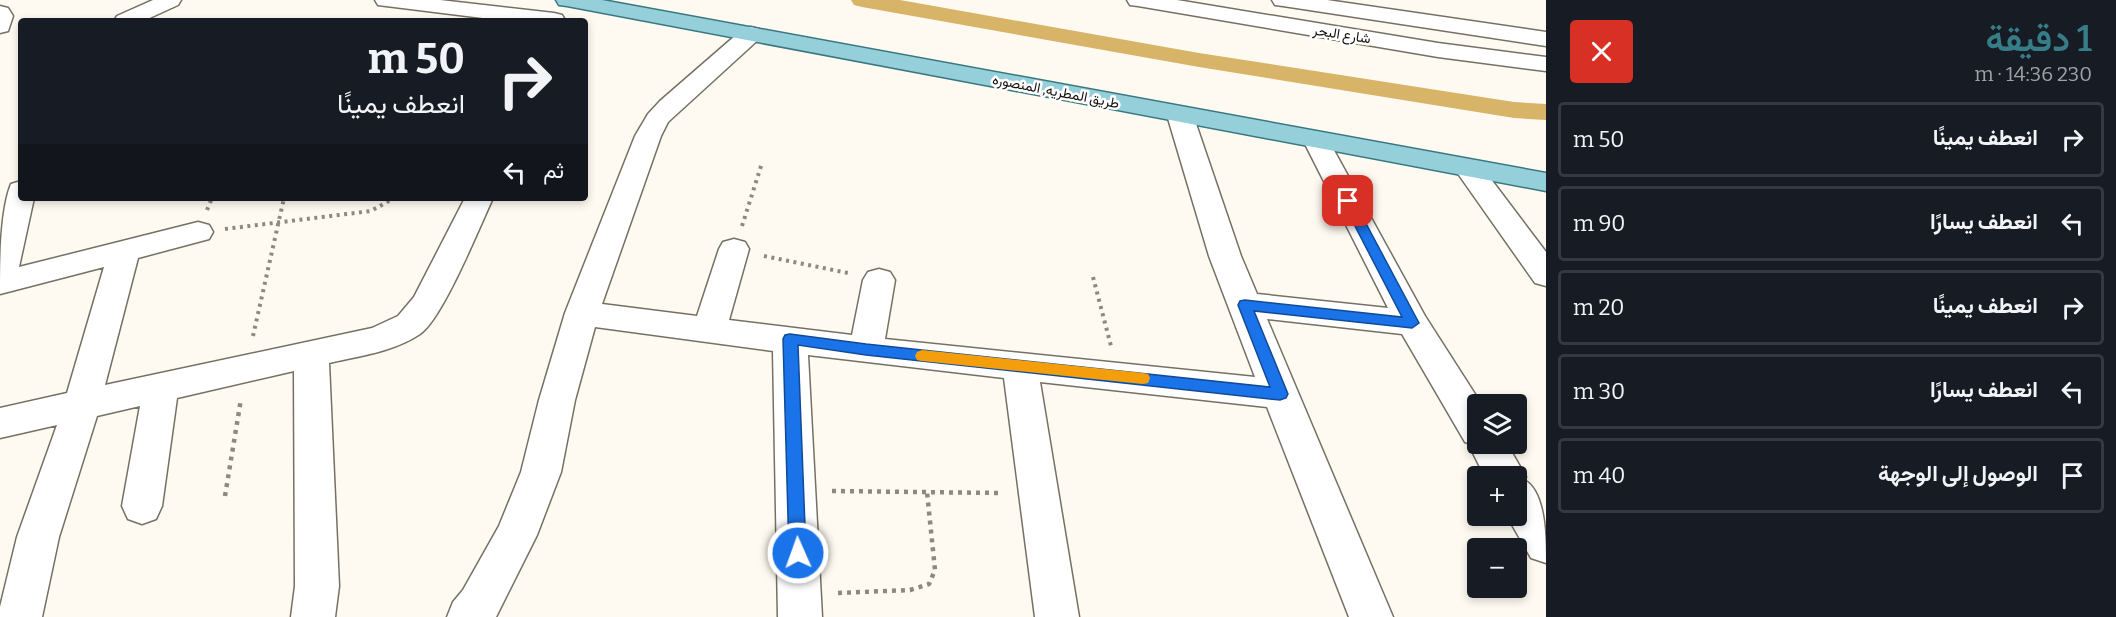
<!DOCTYPE html>
<html lang="ar">
<meta charset="utf-8">
<style>
:root{--surface:#171b24;--page:#242831;--text:#f1f3f6;--muted:#9ea1a6;--line:#363941;--accent:#367d88}
body{margin:0;font-family:Bitter,Vazirmatn,serif;background:var(--page);color:var(--text);direction:rtl;height:100vh;display:flex;flex-direction:column;font-size:22px;white-space:nowrap}
*{box-sizing:border-box;margin:0}
p{font-size:20px;color:var(--muted)}
.icon{flex:none;width:33px;height:33px;fill:none;stroke:currentColor;stroke-width:2;stroke-linecap:round;stroke-linejoin:round}
.map{position:relative;flex:1;overflow:hidden;direction:ltr}
.side{display:flex;flex-direction:column;background:var(--surface);width:570px}
.side>*{flex:none}
.banner{position:absolute;left:18px;top:18px;width:570px;height:183px;border-radius:6px;box-shadow:0 3px 9px #0003;direction:rtl;background:#171b24;color:var(--text);overflow:hidden}
.fabs{position:absolute;left:1467px;top:394px;display:grid;gap:12px}
.fabs a{display:grid;place-items:center;width:60px;height:60px;border-radius:6px;background:var(--surface);box-shadow:0 3px 9px #0003;font-size:30px}
.pin{position:absolute;display:grid;place-items:center;width:51px;height:51px;color:#fff;margin:-26px;border-radius:12px;box-shadow:0 3px 9px #0006}
.me{position:absolute;width:66px;margin:-33px;rotate:358deg;stroke-linejoin:round;filter:drop-shadow(0 0 4px #0008)}
.turn{display:flex;align-items:center;gap:21px;height:126px;padding:0 24px;font-size:27px}
.turn .icon{width:78px;height:78px;stroke-width:2.5}
.turn b{display:block;font-size:42px;line-height:51px}
.then{display:flex;align-items:center;height:57px;padding:0 24px;background:#0003;gap:12px;font-size:22px}
.round{display:grid;place-items:center;flex:none;width:63px;height:63px;border-radius:6px;background:var(--page)}
.summary{display:flex;align-items:center;justify-content:space-between;height:102px;padding:0 24px}
h1{font-size:36px;font-weight:600;line-height:45px;color:var(--accent)}
ul{padding:0;list-style:none}
li{display:flex;align-items:center;gap:18px;height:75px;margin:0 12px 9px;padding:0 12px;border:3px solid var(--line);border-radius:6px}
li div{flex:1}
li b{display:block;font-size:22px}
li em{font-style:normal}
main{display:flex;flex:1;min-height:0}
.map>svg:first-child{display:block}
.lines{fill:none;stroke-linecap:round;stroke-linejoin:round}
.canal{fill:#d7b468;fill-rule:evenodd}
.minor-casing{stroke:#767063;stroke-width:3}
.major-casing{stroke:#397881;stroke-width:3}
.path-far1{stroke:#8d8982;stroke-width:4;stroke-dasharray:3 4.5;stroke-linecap:butt}
.path{stroke:#8d8982;stroke-width:4.5;stroke-dasharray:4 5;stroke-linecap:butt}
.minor{fill:#fff;fill-rule:evenodd}
.major{fill:#95cfd9;fill-rule:evenodd}
.route{fill:#1a73e8;stroke:#114b97;stroke-width:1.5}
.slow{fill:#f59e0b}
.labels{text-anchor:middle;stroke-width:5;stroke-linejoin:round;paint-order:stroke}
.far-street-label{font-size:14px;fill:#13110c;stroke:#fff}
</style>
<main>
<section class="side">
<div class="summary"><div><h1>1 دقيقة</h1><p>230 m · 14:36</p></div><a class="round" style="background:#d93025;color:#fff"><svg class="icon" aria-label="close" viewBox="0 0 24 24"><path d="M6 6l12 12M18 6L6 18"/></svg></a></div>
<ul>
<li><svg class="icon" aria-label="right" viewBox="0 0 24 24"><path d="M7 20v-9h11M14 6l5 5-5 5"/></svg><div><b>انعطف يمينًا</b></div><em>50 m</em></li>
<li><svg class="icon" aria-label="left" viewBox="0 0 24 24"><path d="M17 20v-9H6M10 6l-5 5 5 5"/></svg><div><b>انعطف يسارًا</b></div><em>90 m</em></li>
<li><svg class="icon" aria-label="right" viewBox="0 0 24 24"><path d="M7 20v-9h11M14 6l5 5-5 5"/></svg><div><b>انعطف يمينًا</b></div><em>20 m</em></li>
<li><svg class="icon" aria-label="left" viewBox="0 0 24 24"><path d="M17 20v-9H6M10 6l-5 5 5 5"/></svg><div><b>انعطف يسارًا</b></div><em>30 m</em></li>
<li><svg class="icon" aria-label="arrive" viewBox="0 0 24 24"><path d="M6 21V4h12l-3 4 3 4H6"/></svg><div><b>الوصول إلى الوجهة</b></div><em>40 m</em></li>
</ul>
</section>
<div class="map">
<svg width="1546" height="617" viewBox="0 0 1546 617">
<rect width="100%" height="100%" fill="#fffaf1"/>
<g class="lines">
<path class="canal" d="M851,0H900L1199,53L1514,102L1546,104V120L1514,118L1199,67L862,7L854,5Z"/>
<g class="minor-casing">
<path id="minor" d="M153,0H181L178,5L143,21H114L117,16Z
M375,0H440L554,13L562,15L565,20L507,21L386,6L378,5Z
M1127,0H1177L1438,43L1546,57V71L1438,57L1138,6L1130,5Z
M1272,0H1327L1546,32V46L1283,6L1275,5Z
M0,6L8,8L13,16L8,31L0,33Z
M751,27L759,29L762,34L759,39L668,122L661,136L602,304L697,316L719,249L723,242L734,239L745,242L749,249L729,320L852,335L863,280L868,272L879,269L890,272L895,280L885,339L1255,377L1209,256L1167,115L1171,110L1180,107L1189,110L1193,115L1241,256L1257,294L1388,308L1303,140L1307,134L1316,132L1325,134L1425,316L1482,405H1478V444H1507L1526,477L1524,480C1546,491 1546,539 1546,563L1531,558L1507,516H1516V477H1485L1468,443L1465,442L1402,334L1267,319L1393,617H1349L1267,407L1040,382L1079,617H1035L1004,378L808,355L822,617H778L773,351L595,327L575,400L561,472L537,535L496,617H447L453,602L463,590L499,526L521,472L539,400L565,313L635,136L648,114L660,101L743,29Z
M1468,160L1478,162L1546,252V286L1535,283L1454,168L1458,162Z
M21,181V198H34L19,267L198,222L209,225L213,232L209,239L138,258L105,385L372,328L398,316L414,297L465,198H493C480,226 442,320 420,334C393,352 359,356 329,363L339,586L335,617H291L295,586L294,371L177,398L162,506L156,519L142,524L128,519L122,506L140,406L97,416L59,537L42,617H0V607L17,537L57,425L0,438V408L67,393L104,267L0,294C0,263 0,211 11,184Z"/>
</g>
<g class="major-casing">
<path id="major" d="M556,0H602L1546,173V191L567,6L559,5Z"/>
</g>
<path class="path-far1" d="M207,210L212,198
M742,226L762,163
M225,229L371,211L394,198
M764,256L848,273
M1093,277L1111,346
M253,336L284,198"/>
<path class="path" d="M832,491L1002,493
M225,496L241,399
M838,593L910,590L929,584L935,570L927,492"/>
<use href="#minor" class="minor"/>
<use href="#major" class="major"/>
</g>
<path class="route" d="M1348,197L1354,201L1419,323L1412,328L1254,311L1288,394L1286,398L1280,400L866,355L798,345L806,553L804,558L798,561L792,558L789,553L783,339L785,335L790,334L866,344L1270,387L1238,305L1240,301L1245,300L1402,317L1342,201Z"/>
<path class="slow" d="M922,350L1143,373L1148,374L1150,378L1148,383L1143,384L922,361L917,360L915,356L917,352Z"/>
<g class="labels">
<g class="far-street-label">
<text transform="translate(1342 34) rotate(9)" y="5">شارع البحر</text>
<text transform="translate(1056 91) rotate(11)" y="5">طريق المطريه, المنصوره</text>
</g>
</g>
</svg>
<div class="fabs">
<a><svg class="icon" aria-label="layers" viewBox="0 0 24 24"><path d="M12 4l9 5-9 5-9-5zM3 14l9 5 9-5"/></svg></a>
<a>+</a>
<a>−</a>
</div>
<div class="pin" style="left:1348px;top:201px;background:#d93025"><svg class="icon" aria-label="arrive" viewBox="0 0 24 24"><path d="M6 21V4h12l-3 4 3 4H6"/></svg></div>
<svg class="me" style="left:798px;top:553px" viewBox="-20 -20 40 40"><circle r="17" fill="#1a73e8" stroke="#fff" stroke-width="3"/><path d="M0-11L8 9 0 5-8 9z" fill="#fff"/></svg>
<div class="banner">
<div class="turn"><svg class="icon" aria-label="right" viewBox="0 0 24 24"><path d="M7 20v-9h11M14 6l5 5-5 5"/></svg><div><b>50 m</b>انعطف يمينًا</div></div>
<div class="then">ثم<svg class="icon" aria-label="left" viewBox="0 0 24 24"><path d="M17 20v-9H6M10 6l-5 5 5 5"/></svg></div>
</div>
</div>
</main>
